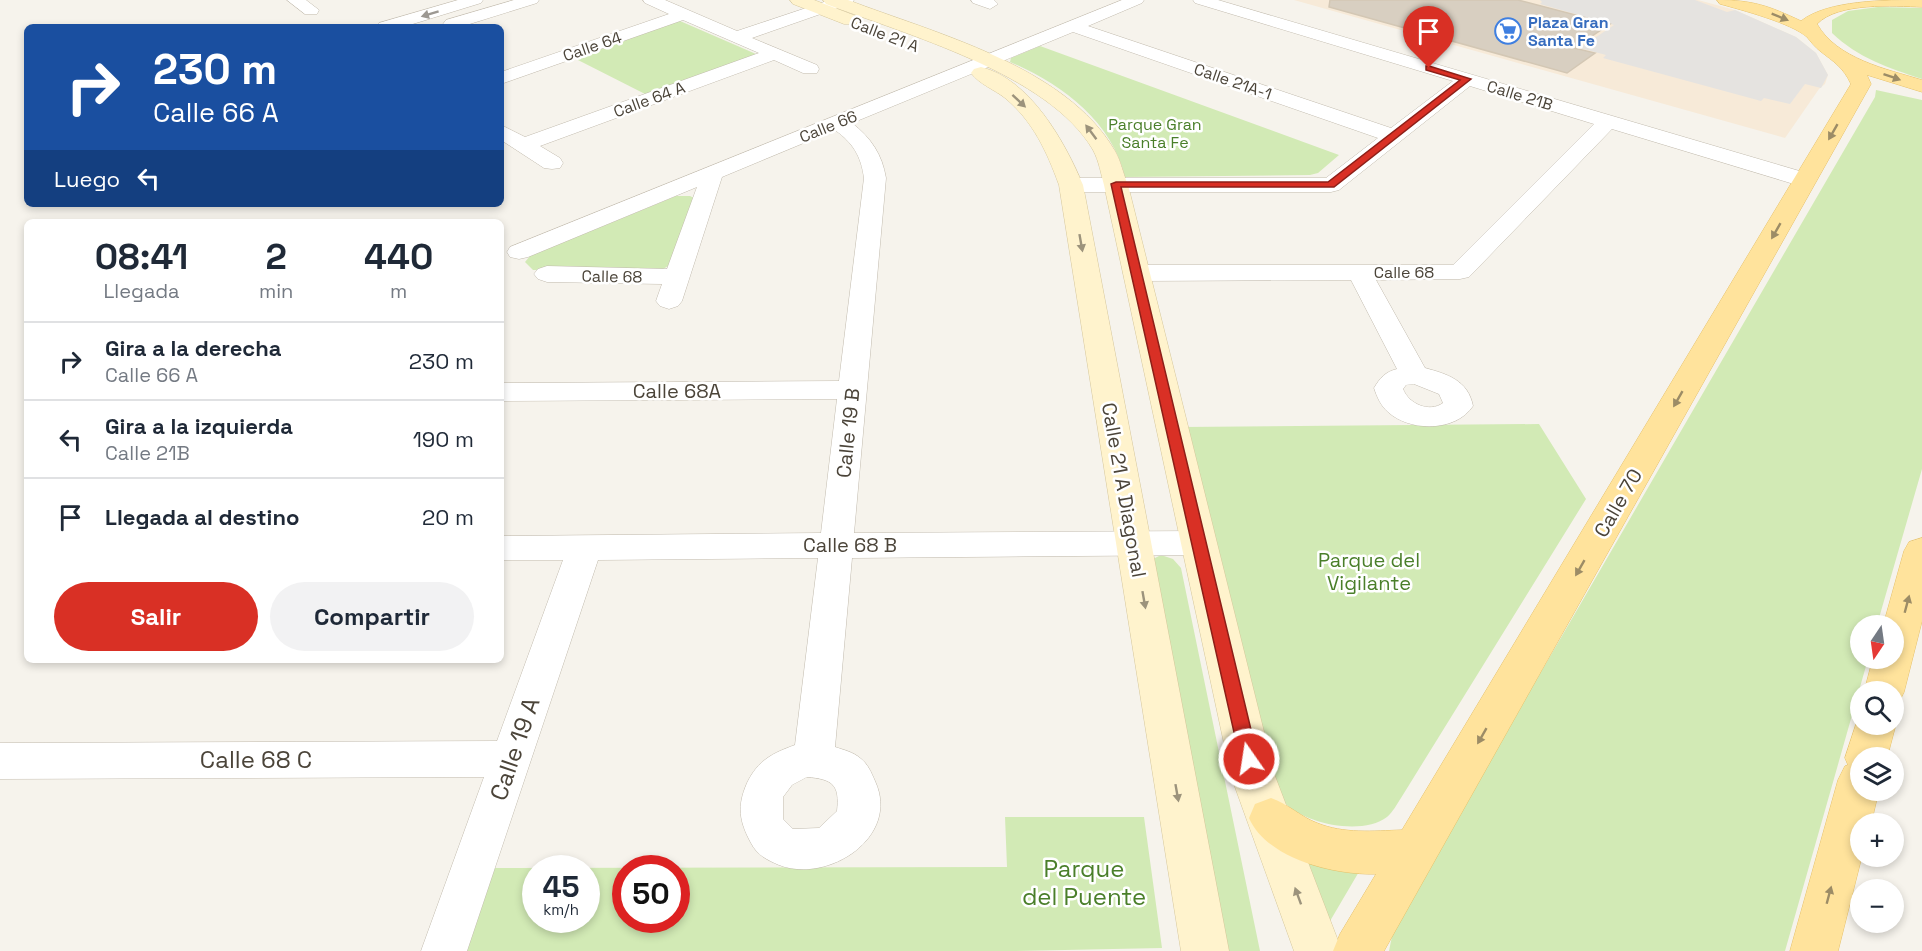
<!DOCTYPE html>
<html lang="es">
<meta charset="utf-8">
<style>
:root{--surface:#fff;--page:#f2f2f3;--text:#1f2937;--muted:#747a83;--line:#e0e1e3;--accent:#d93025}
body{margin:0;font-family:"Space Grotesk",sans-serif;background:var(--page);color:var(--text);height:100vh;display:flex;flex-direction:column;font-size:22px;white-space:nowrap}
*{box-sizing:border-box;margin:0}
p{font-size:20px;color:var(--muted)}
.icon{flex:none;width:33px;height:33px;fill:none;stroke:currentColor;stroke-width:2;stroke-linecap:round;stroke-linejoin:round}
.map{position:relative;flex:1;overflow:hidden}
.side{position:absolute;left:24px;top:219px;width:480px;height:444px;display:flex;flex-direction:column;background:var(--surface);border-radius:9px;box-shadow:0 3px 9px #0003}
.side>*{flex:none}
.top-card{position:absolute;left:24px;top:24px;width:480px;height:183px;border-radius:9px;box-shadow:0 3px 9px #0003;background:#1a4fa0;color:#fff;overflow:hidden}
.needle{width:39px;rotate:193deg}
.tools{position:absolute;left:1850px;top:615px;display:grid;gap:12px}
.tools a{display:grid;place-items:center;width:54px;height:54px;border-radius:50%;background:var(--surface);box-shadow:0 3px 9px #0003;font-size:30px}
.speed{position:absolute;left:522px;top:855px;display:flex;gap:12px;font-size:30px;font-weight:700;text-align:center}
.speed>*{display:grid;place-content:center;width:78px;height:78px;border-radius:50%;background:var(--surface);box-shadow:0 3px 9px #0003;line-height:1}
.speed small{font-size:15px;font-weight:400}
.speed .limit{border:9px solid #d22;background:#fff;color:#111}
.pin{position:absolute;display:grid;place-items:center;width:51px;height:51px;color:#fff;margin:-62px -26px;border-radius:50% 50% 50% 0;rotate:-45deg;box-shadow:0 0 6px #0007}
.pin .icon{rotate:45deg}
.me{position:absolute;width:66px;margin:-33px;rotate:347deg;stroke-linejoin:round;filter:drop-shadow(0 0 4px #0008)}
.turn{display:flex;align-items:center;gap:21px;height:126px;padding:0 30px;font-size:27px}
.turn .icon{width:78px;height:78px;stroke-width:2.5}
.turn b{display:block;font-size:42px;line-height:51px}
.then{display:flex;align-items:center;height:57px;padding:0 30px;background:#0003;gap:12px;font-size:22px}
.eta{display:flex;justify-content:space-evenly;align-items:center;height:102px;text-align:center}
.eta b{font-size:36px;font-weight:600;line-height:42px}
.primary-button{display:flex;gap:12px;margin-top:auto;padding:12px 30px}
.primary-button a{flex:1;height:69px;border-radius:36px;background:var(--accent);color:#fff;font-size:24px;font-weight:600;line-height:69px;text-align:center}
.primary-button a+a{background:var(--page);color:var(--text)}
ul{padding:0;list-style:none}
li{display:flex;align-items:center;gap:18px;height:78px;padding:0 30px;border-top:2px solid var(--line)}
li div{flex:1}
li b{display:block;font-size:22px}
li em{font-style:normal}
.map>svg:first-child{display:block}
.commercial{fill:#f7ead8}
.green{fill:#d2eab5;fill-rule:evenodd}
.parking{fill:#e5e3e0}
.building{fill:#d8cfc1;stroke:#d3c7b4;stroke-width:1.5}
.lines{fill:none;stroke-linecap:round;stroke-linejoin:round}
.minor-casing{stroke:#c2bbae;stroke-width:1}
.secondary-casing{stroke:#d6c79b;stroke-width:1}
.primary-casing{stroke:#e6c16a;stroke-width:1}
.minor{fill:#fff;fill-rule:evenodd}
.secondary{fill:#fff3cd;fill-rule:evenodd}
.primary{fill:#ffe39c;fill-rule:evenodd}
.oneway{fill:#9c9892}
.oneway2{fill:#9c8c66}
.oneway3{fill:#9c937c}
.route{fill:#d93025;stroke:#8d1f18;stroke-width:1.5}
.labels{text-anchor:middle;stroke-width:5;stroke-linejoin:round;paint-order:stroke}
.far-shop-label{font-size:16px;font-weight:bold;fill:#366cbe;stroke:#fff;text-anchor:start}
.far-street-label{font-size:16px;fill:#4b4439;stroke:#fff}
.far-park-label{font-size:16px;fill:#4a7f2a;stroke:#fff}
.street-label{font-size:20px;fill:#4b4439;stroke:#fff}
.park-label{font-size:20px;fill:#4a7f2a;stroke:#fff}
.near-street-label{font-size:24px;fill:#4b4439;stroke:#fff}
.near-park-label{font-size:24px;fill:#4a7f2a;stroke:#fff}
</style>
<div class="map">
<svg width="1922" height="951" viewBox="0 0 1922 951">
<rect width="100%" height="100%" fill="#f6f3ec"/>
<path class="commercial" d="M1294,0H1698L1735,10L1796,37L1816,53L1828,75L1825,84L1819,89L1785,138Z"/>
<path class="green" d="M1878,7L1922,8V79C1889,68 1858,58 1832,33V20L1848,11Z
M680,21L756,54L647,95L574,58Z
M1040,46L1339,155L1318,173L1310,175L1125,177C1112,121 1060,83 1010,62L1011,58Z
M1876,90L1922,100V469L1877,625L1860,626V658L1868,659L1785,951H1389L1392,936L1401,913L1875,97Z
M676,196H690L694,198L670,265L663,269L533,270L525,262L530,256Z
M1539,424L1586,499L1401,798C1397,804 1393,812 1387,817C1362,836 1304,824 1284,802C1278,795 1274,785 1270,777L1183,427Z
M1161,555L1173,559L1181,568L1260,951H1218L1151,560Z
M1005,817H1144L1162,948L1013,951H462L490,868L1007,867ZM536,868H586V920H536ZM626,868H676V920H626Z
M1286,849L1360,870L1313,950Z"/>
<path class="parking" d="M1540,0H1695L1727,12L1735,10L1796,37L1816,53L1828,75L1821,88L1805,84L1790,104L1764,98L1761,101L1603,58L1606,55L1580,48L1614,25L1540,4L1542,2Z"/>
<path class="building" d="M1330,0H1518L1610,24L1574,48L1595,53L1567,73L1329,7Z"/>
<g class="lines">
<g class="minor-casing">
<path id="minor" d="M287,0H306L319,10L317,14H305Z
M458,0H483L481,3L403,27H376L379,23Z
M514,0H539L537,3L460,27H446L443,24L446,20Z
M643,0H665L737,31L830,0H854L852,3L752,38L817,65L819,69L817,73H803L774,60L540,146L560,158L563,163L560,168L552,169L544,168L501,140V125L525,137L759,53L683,20L501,84V72L669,14L645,3Z
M971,0H994L998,4L990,9L973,3Z
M1122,0H1144L1142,3L1088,26L1391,128L1453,81L1195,3L1193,0H1218L1813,175L1816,180L1813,185L1805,187L1797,185L1612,129L1469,277L1460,279L1376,280L1425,368C1447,374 1468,380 1473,406C1456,432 1410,432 1388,412C1381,406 1377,397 1374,388C1380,378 1385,372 1397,369L1351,280L1136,281L1127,278L1123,273L1127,268L1136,265H1453L1594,124L1470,86L1339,190L1331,192H1071L1063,190L1060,185L1063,180L1071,178H1326L1378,138L1073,32L852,123C871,138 882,154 886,178L854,533L1199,531L1211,534L1216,543L1211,552L1199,555L852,558L835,747C844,750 853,752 860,758C868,764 871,772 875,781C901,837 828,884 779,865C767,860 757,855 751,843C739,821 737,806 747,783C758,760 773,753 795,745L818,558L598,560L467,951H421L484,777L0,779V743L497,741L563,560H501V536L821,533L837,399L501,401V383L839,381L864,178C861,156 853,143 835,130L722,177L682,301L678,306L669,309L660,306L656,301L662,284L547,282L538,279L534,274L538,269L547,266L667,269L697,187L528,257L519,259L510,257L507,252L510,247ZM1414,384L1439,394L1443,403C1429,413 1409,404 1403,389L1406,385ZM807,777C833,779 840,785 837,811L819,828L793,829L783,819V797L792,785Z"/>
</g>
<g class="secondary-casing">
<path id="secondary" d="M790,0H814L856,16L859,20L856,24H844L793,4Z
M823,0H848C934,33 1066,66 1115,151C1121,161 1123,174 1128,185L1275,776L1342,951H1294L1231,776L1104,185C1101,174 1099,161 1093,150C1049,74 905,34 826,4Z
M981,67C1030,79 1065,142 1083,185L1229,951H1181L1059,185C1047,152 1033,121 1005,98C995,90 979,84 971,73L974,69Z"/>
</g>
<g class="primary-casing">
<path id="primary" d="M1717,0C1753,0 1769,6 1801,21C1828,0 1885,0 1922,0V7C1894,6 1838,2 1817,24C1837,59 1886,69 1922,80V92L1867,75L1871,84L1384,951H1333L1340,934L1376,874C1334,875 1267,859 1249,818L1255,804L1271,798C1288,804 1301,817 1317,823C1344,834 1373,831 1402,830L1851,84C1843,67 1834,62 1820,51C1815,47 1811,42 1807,37C1791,23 1742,10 1720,4Z
M1922,538V621L1904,692L1898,704L1893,706V692H1864L1873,658H1893V626H1883L1904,551L1909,542Z
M1860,712V724H1893V719L1896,724L1887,758H1860V790H1879L1871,824H1860V856H1862L1838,951H1790L1838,780L1845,766L1848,765L1845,758Z"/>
</g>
<use href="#minor" class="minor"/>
<use href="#secondary" class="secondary"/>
<use href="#primary" class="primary"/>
</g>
<defs><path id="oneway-solid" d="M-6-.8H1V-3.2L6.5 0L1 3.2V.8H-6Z" transform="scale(1.5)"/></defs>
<use class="oneway" href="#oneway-solid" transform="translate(430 14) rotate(163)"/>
<g class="oneway2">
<use href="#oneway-solid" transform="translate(1780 17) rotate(22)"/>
<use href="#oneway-solid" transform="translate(1892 77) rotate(19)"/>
<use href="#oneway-solid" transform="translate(1833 132) rotate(120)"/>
<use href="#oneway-solid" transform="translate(1776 231) rotate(120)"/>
<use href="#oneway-solid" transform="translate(1678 399) rotate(120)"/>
<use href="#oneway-solid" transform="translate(1580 568) rotate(120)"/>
<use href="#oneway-solid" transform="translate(1907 604) rotate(-75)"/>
<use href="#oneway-solid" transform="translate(1482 736) rotate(120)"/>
<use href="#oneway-solid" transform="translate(1829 895) rotate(-75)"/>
</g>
<g class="oneway3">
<use href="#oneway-solid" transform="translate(1019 101) rotate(43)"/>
<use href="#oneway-solid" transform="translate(1091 132) rotate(-127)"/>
<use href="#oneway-solid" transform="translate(1081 243) rotate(80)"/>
<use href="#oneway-solid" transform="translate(1144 600) rotate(80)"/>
<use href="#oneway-solid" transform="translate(1177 793) rotate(80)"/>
<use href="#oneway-solid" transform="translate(1298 896) rotate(-110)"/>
</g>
<path class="route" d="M1429,66L1471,79L1334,187H1121L1258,759L1255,764L1249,766L1243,764L1240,759L1111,184L1116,182H1328L1460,80L1426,70V66Z"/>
<defs>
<g id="supermarket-ring" transform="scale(1.35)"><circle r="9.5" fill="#fff" stroke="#3f7fe0" stroke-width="1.5"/><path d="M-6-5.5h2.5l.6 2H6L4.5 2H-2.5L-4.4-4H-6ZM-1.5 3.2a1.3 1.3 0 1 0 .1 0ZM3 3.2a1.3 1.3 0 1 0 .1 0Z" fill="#3f7fe0"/></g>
</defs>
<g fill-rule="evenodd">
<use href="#supermarket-ring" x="1508" y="31"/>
</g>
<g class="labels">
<g class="far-shop-label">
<text x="1528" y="28">Plaza Gran<tspan x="1528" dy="18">Santa Fe</tspan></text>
</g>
<g class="far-street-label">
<text transform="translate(885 34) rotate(21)" y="6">Calle 21 A</text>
<text transform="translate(592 46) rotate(-19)" y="6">Calle 64</text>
<text transform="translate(1233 81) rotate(19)" y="6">Calle 21A-1</text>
<text transform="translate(1520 95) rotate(17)" y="6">Calle 21B</text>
<text transform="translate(649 99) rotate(-20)" y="6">Calle 64 A</text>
<text transform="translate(828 126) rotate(-22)" y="6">Calle 66</text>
<text x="1404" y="278">Calle 68</text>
<text transform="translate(612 276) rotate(1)" y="6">Calle 68</text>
</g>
<g class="far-park-label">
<text x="1155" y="130">Parque Gran<tspan x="1155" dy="18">Santa Fe</tspan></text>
</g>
<g class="street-label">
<text x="677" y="398">Calle 68A</text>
<text transform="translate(848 433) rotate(-84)" y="7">Calle 19 B</text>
<text transform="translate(1124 490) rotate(80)" y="7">Calle 21 A Diagonal</text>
<text transform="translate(1618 503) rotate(-60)" y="7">Calle 70</text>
<text x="850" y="552">Calle 68 B</text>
</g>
<g class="park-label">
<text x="1369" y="567">Parque del<tspan x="1369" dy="23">Vigilante</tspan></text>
</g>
<g class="near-street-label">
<text transform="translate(515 749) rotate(-71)" y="8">Calle 19 A</text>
<text x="256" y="768">Calle 68 C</text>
</g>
<g class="near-park-label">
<text x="1084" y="877">Parque<tspan x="1084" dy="28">del Puente</tspan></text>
</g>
</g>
</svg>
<div class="tools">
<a><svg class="needle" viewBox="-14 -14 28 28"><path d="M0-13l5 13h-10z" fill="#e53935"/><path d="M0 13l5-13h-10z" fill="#747a83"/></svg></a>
<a><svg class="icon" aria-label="search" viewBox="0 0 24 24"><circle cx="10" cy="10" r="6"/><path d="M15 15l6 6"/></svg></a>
<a><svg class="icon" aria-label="layers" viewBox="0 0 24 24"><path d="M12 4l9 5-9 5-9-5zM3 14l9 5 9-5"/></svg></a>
<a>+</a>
<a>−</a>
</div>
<div class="speed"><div>45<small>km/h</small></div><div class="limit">50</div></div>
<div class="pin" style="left:1429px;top:68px;background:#d93025"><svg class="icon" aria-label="arrive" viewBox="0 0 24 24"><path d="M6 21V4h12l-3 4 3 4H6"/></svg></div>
<svg class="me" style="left:1249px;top:759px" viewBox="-20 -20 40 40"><circle r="17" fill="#d93025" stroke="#fff" stroke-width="3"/><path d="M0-11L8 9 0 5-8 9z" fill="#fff"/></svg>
<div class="top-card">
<div class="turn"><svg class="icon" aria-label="right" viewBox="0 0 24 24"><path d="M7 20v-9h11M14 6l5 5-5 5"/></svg><div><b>230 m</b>Calle 66 A</div></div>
<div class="then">Luego<svg class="icon" aria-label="left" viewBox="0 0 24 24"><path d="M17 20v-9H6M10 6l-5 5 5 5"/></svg></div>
</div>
<section class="side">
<div class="eta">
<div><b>08:41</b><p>Llegada</p></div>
<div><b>2</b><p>min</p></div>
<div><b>440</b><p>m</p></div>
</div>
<ul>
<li><svg class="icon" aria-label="right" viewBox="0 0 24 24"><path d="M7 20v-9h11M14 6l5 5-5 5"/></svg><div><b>Gira a la derecha</b><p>Calle 66 A</p></div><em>230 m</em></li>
<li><svg class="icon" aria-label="left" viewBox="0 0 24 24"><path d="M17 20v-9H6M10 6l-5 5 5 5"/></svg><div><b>Gira a la izquierda</b><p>Calle 21B</p></div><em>190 m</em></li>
<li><svg class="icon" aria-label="arrive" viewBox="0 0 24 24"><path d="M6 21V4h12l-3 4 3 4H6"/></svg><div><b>Llegada al destino</b></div><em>20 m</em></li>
</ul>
<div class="primary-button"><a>Salir</a><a>Compartir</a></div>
</section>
</div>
